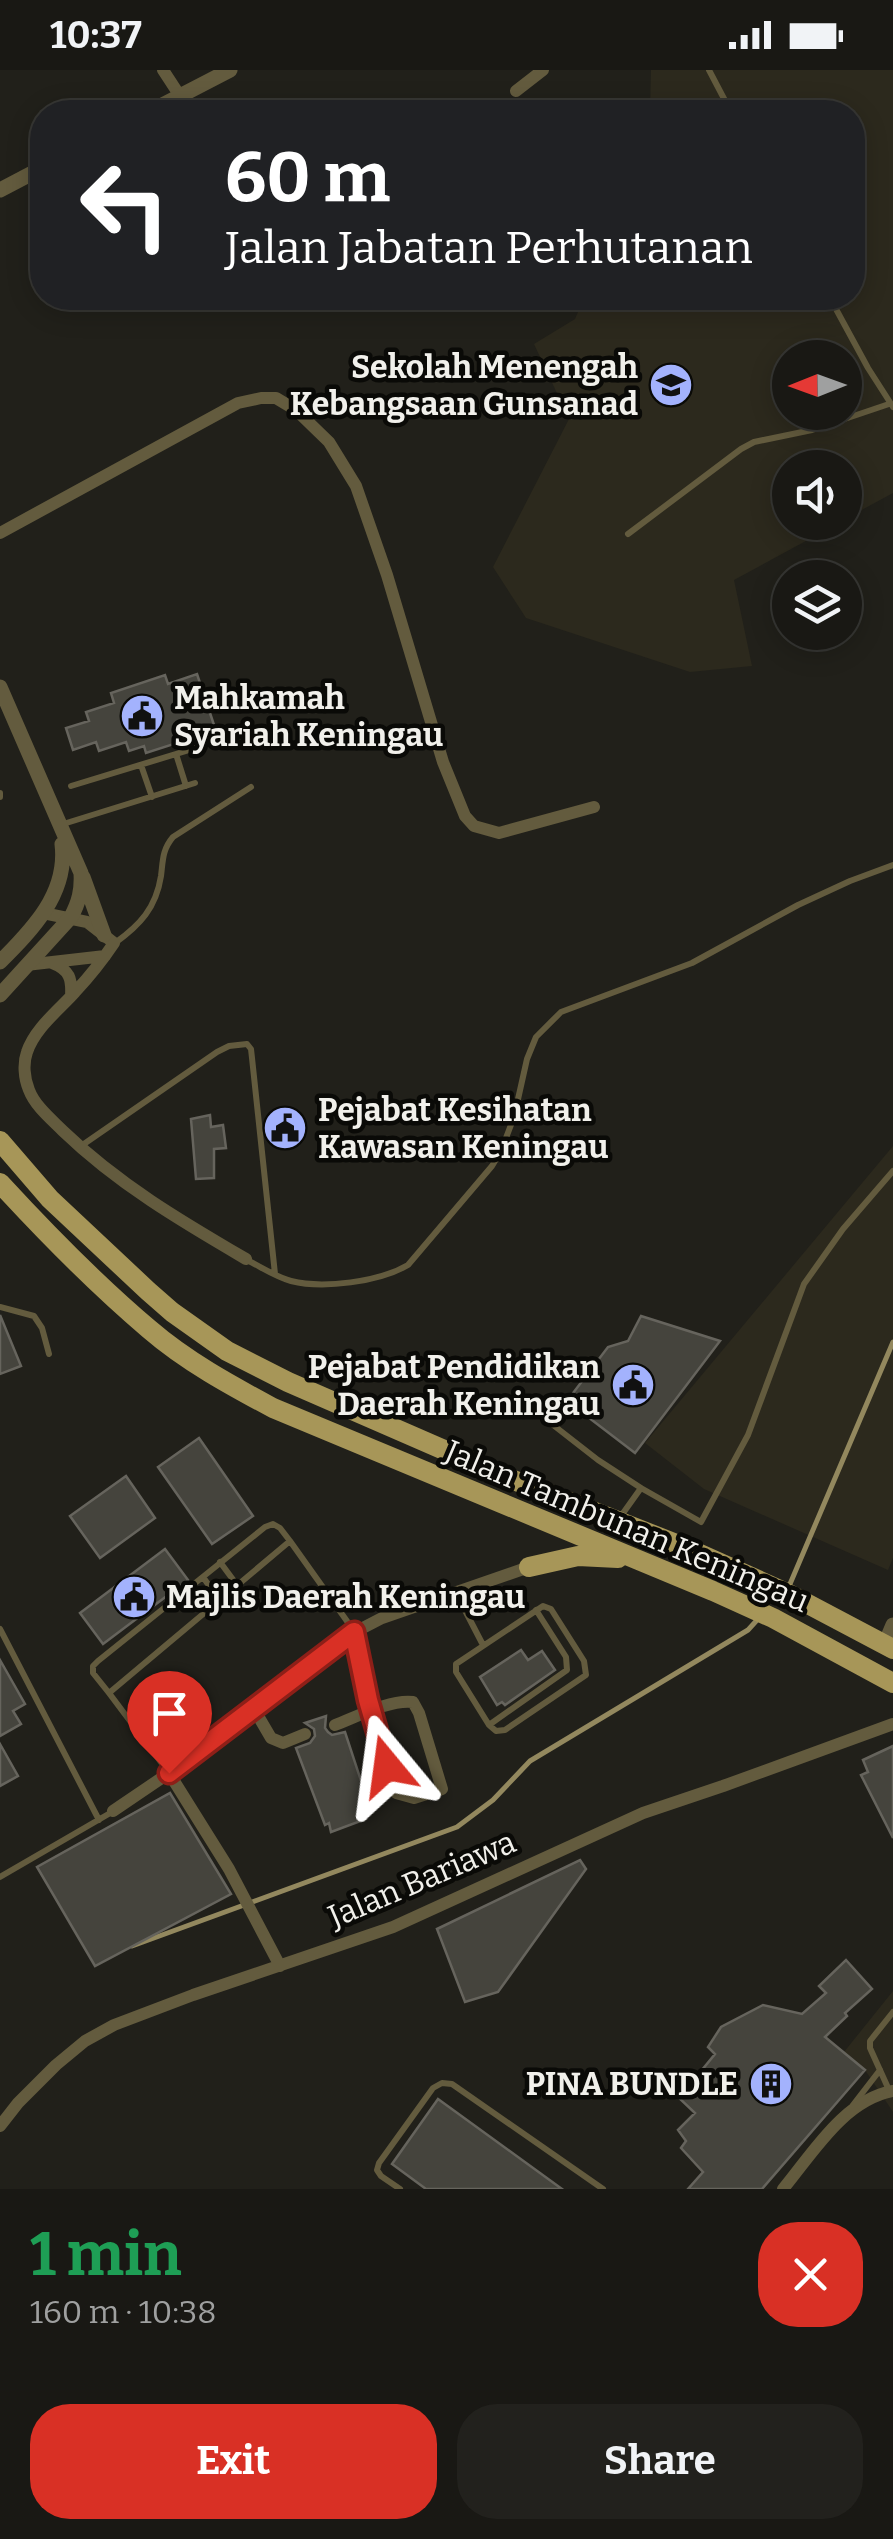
<!DOCTYPE html>
<meta charset="utf-8">
<style>
:root{--surface:#191814;--page:#22211d;--text:#f1f3f6;--muted:#9fa0a0;--line:#373734;--accent:#d93025}
body{margin:0;font-family:Bitter,serif;background:var(--page);color:var(--text);height:100vh;display:flex;flex-direction:column;font-size:38px;white-space:nowrap}
*{box-sizing:border-box;margin:0}
p{font-size:32px;color:var(--muted)}
.icon{flex:none;width:55px;height:55px;fill:none;stroke:currentColor;stroke-width:2;stroke-linecap:round;stroke-linejoin:round}
.map{position:relative;height:2119px;overflow:hidden}
.sheet{display:flex;flex-direction:column;background:var(--surface);flex:1}
.sheet>*{flex:none}
.guide{position:absolute;left:30px;top:30px;width:835px;height:210px;border-radius:40px;box-shadow:0 5px 25px #0003,0 0 0 2px var(--line);background:#202124;color:#fff;overflow:hidden}
.needle{width:65px;rotate:269deg}
.controls{position:absolute;left:772px;top:270px;display:grid;gap:20px}
.controls a{display:grid;place-items:center;width:90px;height:90px;border-radius:50%;background:var(--surface);box-shadow:0 5px 25px #0003,0 0 0 2px var(--line);font-size:50px}
.pin{position:absolute;display:grid;place-items:center;width:85px;height:85px;color:#fff;margin:-102px -42px;border-radius:50% 50% 50% 0;rotate:-45deg;box-shadow:0 0 10px #0007}
.pin .icon{rotate:45deg}
.me{position:absolute;width:110px;margin:-55px;rotate:344deg;stroke-linejoin:round;filter:drop-shadow(0 0 8px #0008)}
.turn{display:flex;align-items:center;gap:35px;height:210px;padding:0 30px;font-size:45px}
.turn .icon{width:130px;height:130px;stroke-width:2.5}
.turn b{display:block;font-size:70px;line-height:85px}
.round{display:grid;place-items:center;flex:none;width:105px;height:105px;border-radius:40px;background:var(--page)}
.headline{display:flex;align-items:center;justify-content:space-between;height:170px;padding:0 30px}
h1{font-size:60px;font-weight:700;line-height:75px;color:#1e9e55}
.action{display:flex;gap:20px;margin-top:auto;padding:20px 30px}
.action a{flex:1;height:115px;border-radius:40px;background:var(--accent);color:#fff;font-size:40px;font-weight:700;line-height:115px;text-align:center}
.action a+a{background:var(--page);color:var(--text)}
.status{display:flex;justify-content:space-between;align-items:center;height:70px;padding:0 50px;background:var(--surface);direction:ltr}
.status svg{height:28px;fill:currentColor}
.map>svg:first-child{display:block}
.built{fill:#2c291d;fill-rule:evenodd}
.lines{fill:none;stroke-linecap:round;stroke-linejoin:round}
.stream{stroke:#93885e;stroke-width:5}
.building{fill:#45443d;stroke:#66645d;stroke-width:2.5}
.service{stroke:#635b3e;stroke-width:6}
.minor{stroke:#635b3e;stroke-width:12}
.tertiary{stroke:#635b3e;stroke-width:15}
.primary{stroke:#a79658;stroke-width:20}
.route-casing{stroke:#8d1f18;stroke-width:25}
.route{stroke:#d93025;stroke-width:18}
.labels{text-anchor:middle;stroke-width:9;stroke-linejoin:round;paint-order:stroke}
.poi-label{font-size:32px;font-weight:bold;fill:#f1f0eb;stroke:#0a0a07;text-anchor:end}
.street-label{font-size:32px;fill:#f1f0eb;stroke:#0a0a07}
</style>
<div class="status"><b>10:37</b><svg viewBox="0 0 49 12"><path d="M0 12V9h3v3zM5 12V6h3v6zM10 12V3h3v9zM15 12V0h3v12zM26 1h20v11H26zM47 4h2v5h-2z"/></svg></div>
<div class="map">
<svg width="893" height="2119" viewBox="0 0 893 2119">
<rect width="100%" height="100%" fill="#21201a"/>
<path class="built" d="M651,0H893V423L845,449V398H790V452L839,453L734,510L752,596L690,602L526,548L493,497L569,349L534,274L575,249L584,228H852V42H650ZM790,288H845V342H790Z
M893,1076V1488L888,1500L704,1419L645,1373Z
M893,1921V2042L865,2000L844,1982Z"/>
<g class="lines">
<path class="stream" d="M785,1519L790,1514L893,1272
M132,1876L457,1757L493,1730L530,1691L748,1560L758,1549"/>
</g>
<path class="building" d="M197,604L217,664L190,672L189,669L146,683L144,676L129,681L126,672L99,681L96,672L73,680L66,658L89,651L86,642L114,633L111,623L165,605L168,614Z
M210,1045L211,1057L223,1055L226,1078L214,1079V1108L196,1109L191,1049Z
M0,1245L21,1296L0,1304Z
M641,1246L720,1271L635,1383L567,1331L608,1277L628,1271Z
M199,1368L253,1446L212,1474L158,1397Z
M126,1406L155,1448L100,1488L70,1446Z
M165,1479L188,1510L103,1574L80,1543Z
M521,1580L528,1590L542,1581L555,1600L505,1635L502,1632L497,1635L480,1607Z
M0,1590L25,1634L13,1641L21,1654L0,1666Z
M326,1646L325,1658L328,1662L332,1665L345,1662L370,1738L364,1740L366,1749L331,1762L329,1753L325,1755L296,1678L310,1673L315,1666L314,1659L305,1653Z
M0,1674L18,1706L0,1716Z
M893,1676V1768L861,1705L868,1702L863,1690Z
M170,1723L231,1824L95,1896L37,1797Z
M580,1790L586,1799L498,1922L465,1932L437,1859Z
M846,1890L872,1919L845,1943L847,1946L825,1967L865,2000L762,2119H688L703,2102L681,2078L686,2071L678,2060L695,2043L679,2028L715,1984L708,1977L721,1957L763,1935L802,1944L826,1923L819,1916Z
M438,2029L562,2119H426L392,2094Z"/>
<g class="lines">
<path class="service" d="M709,0L731,42
M830,228L868,298L893,337
M628,464L741,379L754,372L812,360L889,334
M176,684L186,716
M141,695L152,727
M71,716L235,666
M0,723V727
M60,755L195,713
M115,873C140,855 156,838 161,806C163,791 162,780 173,767L251,717
M81,1076L217,982L229,976L247,974L251,979L252,988L275,1204
M247,1190C261,1197 276,1207 291,1211C323,1219 379,1212 408,1195L492,1096L501,1081L514,1047L527,989L536,967L561,942L692,893L798,835L850,811L893,795
M0,1237L34,1246L42,1258L49,1284
M539,1344L598,1390L641,1418L701,1452L748,1365L804,1214L843,1159L893,1101
M621,1446L641,1418
M220,1492L237,1515
M203,1507L219,1530
M456,1523L483,1575
M543,1536L551,1539L584,1591L586,1605L505,1660L496,1661L489,1655L456,1602V1594Z
M0,1559L99,1750
M109,1623L93,1603V1596L98,1591L265,1457L273,1454L280,1458L290,1471
M489,1655L567,1600L566,1587L536,1540
M169,1703L109,1623L290,1471L354,1561
M0,1807L112,1742
M889,2020L870,1978V1971L893,1942
M853,2035L880,2000
M400,2119L381,2106L377,2100L379,2093L433,2018L442,2013L452,2014L603,2119"/>
<path class="minor" d="M163,0L180,26
M516,21L543,0
M0,463L238,333L261,328H276L296,340L329,372L356,416L387,505L443,692L465,746L474,756L499,763L594,737
M43,843L87,852L114,873C102,891 89,907 75,922C59,940 35,958 27,982C23,993 24,1008 29,1020C35,1036 51,1049 63,1061C118,1114 181,1151 246,1189
M52,893C70,900 72,909 71,926
M26,895L105,886
M254,1639L271,1668L283,1673L305,1664
M335,1655C356,1647 391,1629 413,1632L419,1643L442,1719L414,1728L396,1723C378,1670 365,1617 355,1562
M169,1703L229,1799L280,1896
M113,1741L169,1703L355,1562L382,1548L529,1497
M0,2056L18,2033L56,1995L85,1971L114,1955L193,1925L393,1857L643,1743L723,1716L893,1654
M783,2119C813,2083 844,2030 893,2021"/>
<path class="tertiary" d="M149,42L230,0
M0,120L42,98
M0,617L81,803C82,820 79,832 71,847L0,925
M83,807L104,865
M0,892C33,859 68,823 62,774
M885,1574L893,1555"/>
<path class="primary" d="M0,1071L50,1129L148,1221L172,1242L227,1281L288,1312L511,1409L689,1479L789,1524L893,1579
M0,1113C46,1163 97,1215 149,1259C186,1291 230,1315 273,1338L713,1521L773,1548L893,1613
M529,1497L578,1486L618,1488"/>
</g>
<g class="lines">
<g class="route-casing">
<path id="route" d="M169,1703L354,1562L368,1630L387,1696"/>
</g>
<use href="#route" class="route"/>
</g>
<defs>
<g id="school-disc" transform="scale(2.25)"><circle r="9.5" fill="#a3b2fd" stroke="#0a0a07"/><path d="M0-5L7-2L0 1L-7-2ZM-4 1L0 2.5L4 1V4Q0 6-4 4Z" fill="#111"/></g>
<g id="civic-disc" transform="scale(2.25)"><circle r="9.5" fill="#a3b2fd" stroke="#0a0a07"/><path d="M-.6-6.5H3V-4.5H.6V-3L4-1V1h2V6H-6V1h2V-1L-.6-3ZM-1.2 2.5V6h2.4V2.5Z" fill="#111"/></g>
<g id="building-disc" transform="scale(2.25)"><circle r="9.5" fill="#a3b2fd" stroke="#0a0a07"/><path d="M-4-6H4V6H1V3H-1V6H-4ZM-2.5-4.3h1.7v1.8h-1.7ZM.8-4.3h1.7v1.8H.8ZM-2.5-1h1.7V.8h-1.7ZM.8-1h1.7V.8H.8Z" fill="#111"/></g>
</defs>
<g fill-rule="evenodd">
<use href="#school-disc" x="671" y="315"/>
<use href="#civic-disc" x="142" y="646"/>
<use href="#civic-disc" x="285" y="1058"/>
<use href="#civic-disc" x="633" y="1315"/>
<use href="#civic-disc" x="134" y="1527"/>
<use href="#building-disc" x="771" y="2014"/>
</g>
<g class="labels">
<g class="poi-label">
<text x="638" y="308">Sekolah Menengah<tspan x="638" dy="37">Kebangsaan Gunsanad</tspan></text>
<text x="174" y="639" text-anchor="start">Mahkamah<tspan x="174" dy="37">Syariah Keningau</tspan></text>
<text x="318" y="1051" text-anchor="start">Pejabat Kesihatan<tspan x="318" dy="37">Kawasan Keningau</tspan></text>
<text x="600" y="1308">Pejabat Pendidikan<tspan x="600" dy="37">Daerah Keningau</tspan></text>
<text x="166" y="1538" text-anchor="start">Majlis Daerah Keningau</text>
<text x="738" y="2025">PINA BUNDLE</text>
</g>
<g class="street-label">
<text transform="translate(627 1456) rotate(23)" y="11">Jalan Tambunan Keningau</text>
<text transform="translate(422 1809) rotate(-23)" y="11">Jalan Bariawa</text>
</g>
</g>
</svg>
<div class="controls">
<a><svg class="needle" viewBox="-14 -14 28 28"><path d="M0-13l5 13h-10z" fill="#e53935"/><path d="M0 13l5-13h-10z" fill="#9fa0a0"/></svg></a>
<a><svg class="icon" aria-label="sound" viewBox="0 0 24 24"><path d="M4 9h4l5-4v14l-5-4H4zM17 9q2 3 0 6"/></svg></a>
<a><svg class="icon" aria-label="layers" viewBox="0 0 24 24"><path d="M12 4l9 5-9 5-9-5zM3 14l9 5 9-5"/></svg></a>
</div>
<div class="pin" style="left:169px;top:1703px;background:#d93025"><svg class="icon" aria-label="arrive" viewBox="0 0 24 24"><path d="M6 21V4h12l-3 4 3 4H6"/></svg></div>
<svg class="me" style="left:387px;top:1696px" viewBox="-20 -20 40 40"><path d="M0-17L14 15 0 8-14 15z" fill="#d93025" stroke="#fff" stroke-width="4"/></svg>
<div class="guide">
<div class="turn"><svg class="icon" aria-label="left" viewBox="0 0 24 24"><path d="M17 20v-9H6M10 6l-5 5 5 5"/></svg><div><b>60 m</b>Jalan Jabatan Perhutanan</div></div>
</div>
</div>
<section class="sheet">
<div class="headline"><div><h1>1 min</h1><p>160 m · 10:38</p></div><a class="round" style="background:#d93025;color:#fff"><svg class="icon" aria-label="close" viewBox="0 0 24 24"><path d="M6 6l12 12M18 6L6 18"/></svg></a></div>
<div class="action"><a>Exit</a><a>Share</a></div>
</section>
